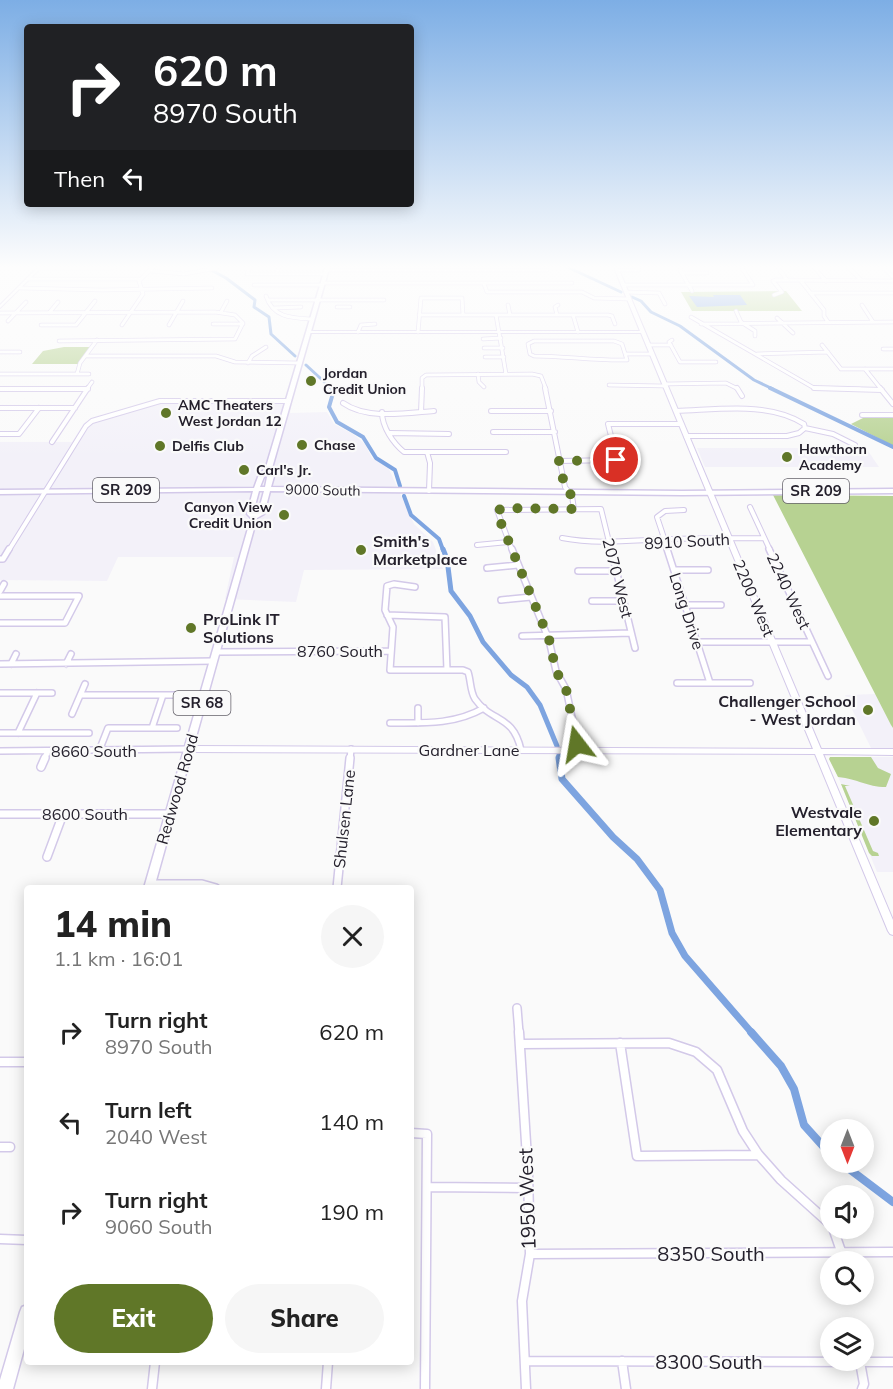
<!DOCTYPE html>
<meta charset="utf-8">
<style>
:root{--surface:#fff;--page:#f6f6f6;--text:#222;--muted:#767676;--accent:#607728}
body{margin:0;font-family:Mulish,sans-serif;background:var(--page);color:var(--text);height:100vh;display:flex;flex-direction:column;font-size:22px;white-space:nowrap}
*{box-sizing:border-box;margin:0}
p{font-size:20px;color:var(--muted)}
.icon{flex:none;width:33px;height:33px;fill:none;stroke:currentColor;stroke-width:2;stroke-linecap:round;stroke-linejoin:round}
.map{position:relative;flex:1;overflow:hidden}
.drawer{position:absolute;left:24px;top:885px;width:390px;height:480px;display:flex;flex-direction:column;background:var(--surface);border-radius:6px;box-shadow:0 3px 15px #0003}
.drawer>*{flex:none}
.guide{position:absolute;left:24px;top:24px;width:390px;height:183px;border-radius:6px;box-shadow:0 3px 15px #0003;background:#202124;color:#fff;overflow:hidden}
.needle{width:39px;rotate:180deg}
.buttons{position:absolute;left:820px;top:1119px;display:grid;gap:12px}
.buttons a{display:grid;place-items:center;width:54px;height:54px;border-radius:50%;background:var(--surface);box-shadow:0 3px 15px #0003;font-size:30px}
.pin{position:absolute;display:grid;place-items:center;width:51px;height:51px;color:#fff;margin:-26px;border:3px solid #fff;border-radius:50%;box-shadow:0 2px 6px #0007}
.me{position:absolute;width:66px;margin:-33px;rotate:346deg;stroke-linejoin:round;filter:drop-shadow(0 0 4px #0008)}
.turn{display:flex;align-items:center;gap:21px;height:126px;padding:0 30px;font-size:27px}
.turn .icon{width:78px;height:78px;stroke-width:2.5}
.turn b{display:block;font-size:42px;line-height:51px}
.then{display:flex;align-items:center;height:57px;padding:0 30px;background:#0003;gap:12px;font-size:22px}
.round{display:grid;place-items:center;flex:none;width:63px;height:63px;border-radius:32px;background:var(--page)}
.head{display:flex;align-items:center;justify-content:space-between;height:102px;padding:0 30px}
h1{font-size:36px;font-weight:800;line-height:45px}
.cta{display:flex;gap:12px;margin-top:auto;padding:12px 30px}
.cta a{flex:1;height:69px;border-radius:36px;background:var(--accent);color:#fff;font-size:24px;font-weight:800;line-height:69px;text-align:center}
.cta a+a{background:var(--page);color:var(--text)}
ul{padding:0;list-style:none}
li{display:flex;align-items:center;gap:18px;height:90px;padding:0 30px}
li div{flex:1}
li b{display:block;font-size:22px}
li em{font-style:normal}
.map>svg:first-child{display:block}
.built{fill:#f3f1f9}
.green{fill:#b7d292}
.water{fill:#7da4e0}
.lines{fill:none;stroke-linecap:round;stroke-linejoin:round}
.canal-far4{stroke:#7da4e0;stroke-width:3}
.canal-far3{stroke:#7da4e0;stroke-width:4}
.canal-far2{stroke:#7da4e0;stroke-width:5}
.canal-far1{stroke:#7da4e0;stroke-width:7}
.canal{stroke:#7da4e0;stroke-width:8}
.street-far4-casing{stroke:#d3c9e9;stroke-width:4.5}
.street-far3-casing{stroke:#d3c9e9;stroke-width:6}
.street-far2-casing{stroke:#d3c9e9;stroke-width:8}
.street-far1-casing{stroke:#d3c9e9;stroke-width:10}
.street-casing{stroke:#d3c9e9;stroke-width:11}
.secondary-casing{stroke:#d3c9e9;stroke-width:2}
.primary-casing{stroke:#d3c9e9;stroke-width:3}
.street-far4{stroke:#fff;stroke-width:3}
.street-far3{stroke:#fff;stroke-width:4}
.street-far2{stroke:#fff;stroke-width:5}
.street-far1{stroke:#fff;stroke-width:7}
.street{stroke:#fff;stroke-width:8}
.secondary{fill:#fff;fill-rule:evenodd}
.primary{fill:#fff;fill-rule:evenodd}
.route{stroke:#607728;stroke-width:10;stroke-dasharray:0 18}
.poi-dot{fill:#607728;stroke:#fafafa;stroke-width:2}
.labels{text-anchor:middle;stroke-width:4.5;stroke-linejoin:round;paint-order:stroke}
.far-poi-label{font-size:14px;font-weight:bold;fill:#24202c;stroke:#fafafa;text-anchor:start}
.far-street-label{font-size:14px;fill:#24202c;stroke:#fafafa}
.shield{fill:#fafafa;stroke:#64616a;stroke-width:1.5}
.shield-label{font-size:15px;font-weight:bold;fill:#24202c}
.poi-label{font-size:16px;font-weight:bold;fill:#24202c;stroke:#fafafa;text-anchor:start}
.street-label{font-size:16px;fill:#24202c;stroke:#fafafa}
.near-street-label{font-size:20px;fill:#24202c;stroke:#fafafa}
</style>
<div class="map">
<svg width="893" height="1389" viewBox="0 0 893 1389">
<rect width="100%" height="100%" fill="#fafafa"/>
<path class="built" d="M152,401H292L290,413L327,412L334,424L353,434L365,444L372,458L388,467L414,524L433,542L443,569L304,570L296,602L225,599L234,557H118L107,581L0,580V442H72L84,423L95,417L138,407Z
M697,448H866L879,467H705Z
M875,694L893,728V748H871L845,695Z
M830,757H893V872H877Z"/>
<path class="green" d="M786,291L802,311H692L681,292Z
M64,347H90L78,364H32L43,351Z
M867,416H893V446L851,424Z
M773,495L893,496V728L891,725Z
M830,757H871L878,768L891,774L886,787C866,787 859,779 838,777L829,759Z
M841,784L850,786H845L873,851L878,853L879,856H872L869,853Z"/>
<path class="water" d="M713,295H740L747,305L697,307L689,296L714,297Z"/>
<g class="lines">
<path class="canal-far4" d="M210,265L211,270L226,278L255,300L254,307L269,317L271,334L295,356
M563,265L621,292
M632,297L641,301L651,312L680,326L754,380L773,389
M306,365L332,389"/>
<path class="canal-far3" d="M332,388L333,393L329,407L337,422L363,437L376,458L395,470L400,486
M770,388L893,447
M404,496L411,515L439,539L443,550"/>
<path class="canal-far2" d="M443,549L447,559L451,591L470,616L483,642L511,675L527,687L540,705L557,746
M559,755L560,760"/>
<path class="canal-far1" d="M559,758L562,779L613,837L637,859L660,890L672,933L685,956L752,1033"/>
<path class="canal" d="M751,1032L781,1066L794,1089L804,1125L831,1155
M840,1162L893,1202"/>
<g class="street-far4-casing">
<path id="street-far4" d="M251,265L247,274H325
M681,265L680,270L692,291
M776,265L787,280
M812,265L826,281
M846,265L861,280
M881,265L893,277
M39,268H113L119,265
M326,270H547
M617,270H639L637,265
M151,271L184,274L217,268V265
M682,273H707
M276,274L280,265
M28,279H141
M801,281L824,310V316L828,322
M323,283H572
M484,284L487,292H582L594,298L629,299
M254,285H322
M623,285H753L740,265
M20,288L102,290L212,288
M626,292L659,293L665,304
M810,293H893
M774,295L782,292L773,281L776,280L893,281
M266,296C273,318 292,318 312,319
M268,300H384
M508,305L510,315
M862,305L873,322
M337,307H350
M274,308L301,307
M736,311L741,322L755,331V336
M221,312L227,301
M0,313L215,312L235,315L243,323L235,339L59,341
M49,313L58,302
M419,315H608L612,316L615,324
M496,315L506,374
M557,315L555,307L558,305
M573,315L578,332
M691,317L814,388L860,389
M777,318L793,333
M8,321L26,302
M213,324H243
M701,324L893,322
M41,325H76L95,301
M122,325L143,294L139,281L155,265
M169,325L183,301
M358,332L361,325L375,324
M418,332L421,298H462L463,315
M483,339L501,338
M672,340L669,342L680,362H716
M534,341H614L622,344L627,360C596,361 565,356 534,356L530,354L528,344Z
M648,345H671
M822,345L841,369H893
M484,348H503
M883,349H893
M0,352H20
M626,354H652
M757,354L828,352
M86,356H216L235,362L300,363
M485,357H504
M248,363L252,356L266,347
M865,369L881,389
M0,374H89
M77,374L80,363L97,340
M478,374L479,382L484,387
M665,384L726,383L738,389
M609,385L665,386
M0,389H88
M87,389L92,382
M422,389V378L426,375L532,374L541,376L546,389"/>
</g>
<g class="street-far3-casing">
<path id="street-far3" d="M545,388L565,487L572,496L574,509
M737,388L742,396
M814,388L882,390
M880,388L893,404
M0,389H88
M343,403C367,420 407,413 434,411
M0,408H75
M491,411H551
M676,411C716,410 769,401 804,424L805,428
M382,412C382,427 393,443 404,452H506
M421,412L422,388
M862,415H893
M805,428L833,434L855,445
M493,432H555
M390,433L449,434
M0,434H19L39,408
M686,436H787L799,433L805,428
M52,442L88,388
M427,452L430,463L429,491
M559,461L617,460L608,424H681
M750,507L770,550
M562,538C599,545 634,540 672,539C703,538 733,538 764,538
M477,545L508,542
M9,550L86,426L92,421L160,401H289
M512,550L497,510L601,509L611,550
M668,550L657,517L665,511L684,510"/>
</g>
<g class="street-far2-casing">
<path id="street-far2" d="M512,549L549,640L556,671L566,689L579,750
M611,549L635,648
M667,549L710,683
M769,549L828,676
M0,559H3L9,549
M487,568L518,565
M674,570H708
M578,571H616
M415,587L394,584L387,586L385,610L393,627L390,670H463L468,672C471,681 470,691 475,699C492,723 513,714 521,750
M0,591L4,584
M0,596H79L65,623H0
M501,600L531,597
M592,601H623
M685,605H721
M387,615L445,617L447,670
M522,636L631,633
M697,642H812
M217,652L391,651
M0,664L214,661
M11,664L16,654
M66,664L71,654
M677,683H750
M0,693H52
M81,695H187
M418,708V723
M72,714L85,684
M390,723C423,723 454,725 484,708
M152,728L163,695
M0,733H89
M18,733L37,693
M0,751L189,749
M99,751L108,728H177
M44,760L48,751
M350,760L351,749"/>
</g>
<g class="street-far1-casing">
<path id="street-far1" d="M41,767L45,758
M0,814H170
M47,857L63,814
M150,884H202L216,888
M337,888L350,758
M517,1008L519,1033"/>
</g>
<g class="street-casing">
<path id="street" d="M519,1032L528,1174L530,1254L522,1301L526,1389
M620,1043L637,1156L758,1155
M520,1044L669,1043L696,1052L717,1070L743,1131L758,1154L781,1180L831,1225
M0,1062H27
M411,1133L427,1134L425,1389
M0,1147H10
M428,1187L527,1188
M833,1228L842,1254
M0,1239L27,1240
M530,1254L893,1252
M525,1361L893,1362
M622,1361L626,1389
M860,1362L864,1384L862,1389
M152,1389L155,1362
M326,1389L328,1362"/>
</g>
<g class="secondary-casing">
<path id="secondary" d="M40,265H44L0,308V305Z
M613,265H617L821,749H893V755L823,754L893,920V935L890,934L888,931L815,754L189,752L185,749L189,746L813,749L641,333H309L307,332L309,331H640Z"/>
</g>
<g class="primary-casing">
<path id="primary" d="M326,265H330L272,468L275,473L271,487L682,491L893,489V493L682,495L270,491L264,514L257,518L154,888H144L251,518L247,514L253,491L0,494V490L254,488L258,477L266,467ZM268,472L265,487H260L264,477ZM259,491H264L258,513L255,514L253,513Z
M27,1305V1338L13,1389H0V1380L20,1312L22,1307Z"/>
</g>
<use href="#street-far4" class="street-far4"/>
<use href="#street-far3" class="street-far3"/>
<use href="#street-far2" class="street-far2"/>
<use href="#street-far1" class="street-far1"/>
<use href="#street" class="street"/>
<use href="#secondary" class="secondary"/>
<use href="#primary" class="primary"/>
</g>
<linearGradient id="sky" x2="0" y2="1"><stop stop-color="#7daee5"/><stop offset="0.58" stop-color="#fdfdfd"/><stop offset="1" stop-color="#fdfdfd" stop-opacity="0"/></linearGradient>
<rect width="893" height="460" fill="url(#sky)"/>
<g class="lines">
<path class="route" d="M577,744L566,689L556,671L549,639L496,511L504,508L574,509L572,496L565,488L559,461L616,460"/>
</g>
<g class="poi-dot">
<circle cx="311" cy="381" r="6"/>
<circle cx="166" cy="413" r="6"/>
<circle cx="302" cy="445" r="6"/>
<circle cx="160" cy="446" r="6"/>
<circle cx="787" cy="457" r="6"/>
<circle cx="244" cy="470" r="6"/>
<circle cx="284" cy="515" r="6"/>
<circle cx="361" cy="550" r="6"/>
<circle cx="191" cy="628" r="6"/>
<circle cx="868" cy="710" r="6"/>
<circle cx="874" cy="821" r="6"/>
</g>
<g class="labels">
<g class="far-poi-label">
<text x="323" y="378">Jordan<tspan x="323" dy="16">Credit Union</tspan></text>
<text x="178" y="410">AMC Theaters<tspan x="178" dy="16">West Jordan 12</tspan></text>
<text x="314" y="450">Chase</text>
<text x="172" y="451">Delfis Club</text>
<text x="799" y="454">Hawthorn<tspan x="799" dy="16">Academy</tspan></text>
<text x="256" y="475">Carl's Jr.</text>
<text x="272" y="512" text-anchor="end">Canyon View<tspan x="272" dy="16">Credit Union</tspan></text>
</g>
<g class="far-street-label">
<text transform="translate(323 490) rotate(1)" y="5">9000 South</text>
</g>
<g class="shield">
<rect x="93" y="478" width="66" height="24" rx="4.5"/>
<rect x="783" y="479" width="66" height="24" rx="4.5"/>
<rect x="173.5" y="691" width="57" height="24" rx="4.5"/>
</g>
<g class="shield-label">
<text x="126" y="495">SR 209</text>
<text x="816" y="496">SR 209</text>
<text x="202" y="708">SR 68</text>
</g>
<g class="poi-label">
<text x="373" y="547">Smith's<tspan x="373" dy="18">Marketplace</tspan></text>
<text x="203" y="625">ProLink IT<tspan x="203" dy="18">Solutions</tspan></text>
<text x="856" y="707" text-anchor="end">Challenger School<tspan x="856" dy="18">- West Jordan</tspan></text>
<text x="862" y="818" text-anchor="end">Westvale<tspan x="862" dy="18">Elementary</tspan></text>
</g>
<g class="street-label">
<text transform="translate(687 541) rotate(-3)" y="6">8910 South</text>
<text transform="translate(618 578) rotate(76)" y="6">2070 West</text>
<text transform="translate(789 591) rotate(65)" y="6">2240 West</text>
<text transform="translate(754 598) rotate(67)" y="6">2200 West</text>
<text transform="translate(687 611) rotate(72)" y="6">Long Drive</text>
<text x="340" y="657">8760 South</text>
<text x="469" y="756">Gardner Lane</text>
<text x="94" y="757">8660 South</text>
<text transform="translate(177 789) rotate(-74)" y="6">Redwood Road</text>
<text x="85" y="820">8600 South</text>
<text transform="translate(344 819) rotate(-84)" y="6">Shulsen Lane</text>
</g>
<g class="near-street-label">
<text transform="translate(527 1199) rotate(-92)" y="7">1950 West</text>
<text x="711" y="1261">8350 South</text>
<text x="709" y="1369">8300 South</text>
</g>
</g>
</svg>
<div class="buttons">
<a><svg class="needle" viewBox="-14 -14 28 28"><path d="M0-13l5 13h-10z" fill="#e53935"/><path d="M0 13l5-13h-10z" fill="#767676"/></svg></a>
<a><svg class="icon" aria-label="sound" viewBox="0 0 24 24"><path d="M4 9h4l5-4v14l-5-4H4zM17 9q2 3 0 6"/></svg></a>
<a><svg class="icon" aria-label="search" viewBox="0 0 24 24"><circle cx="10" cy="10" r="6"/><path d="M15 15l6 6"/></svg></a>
<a><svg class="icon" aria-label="layers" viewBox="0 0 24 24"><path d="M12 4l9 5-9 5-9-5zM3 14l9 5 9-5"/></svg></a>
</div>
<div class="pin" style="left:616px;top:460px;background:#d93025"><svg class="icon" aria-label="arrive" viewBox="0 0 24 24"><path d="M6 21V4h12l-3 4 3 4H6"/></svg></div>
<svg class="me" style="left:577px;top:744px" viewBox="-20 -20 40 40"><path d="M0-17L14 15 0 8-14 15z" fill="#607728" stroke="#fff" stroke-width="4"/></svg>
<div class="guide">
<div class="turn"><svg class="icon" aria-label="right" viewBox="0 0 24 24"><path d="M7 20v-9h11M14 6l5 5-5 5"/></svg><div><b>620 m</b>8970 South</div></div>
<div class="then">Then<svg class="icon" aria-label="left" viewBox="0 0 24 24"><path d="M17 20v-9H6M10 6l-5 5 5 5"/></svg></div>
</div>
<section class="drawer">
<div class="head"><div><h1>14 min</h1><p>1.1 km · 16:01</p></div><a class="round"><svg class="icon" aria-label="close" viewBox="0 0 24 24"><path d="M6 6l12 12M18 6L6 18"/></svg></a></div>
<ul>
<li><svg class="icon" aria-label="right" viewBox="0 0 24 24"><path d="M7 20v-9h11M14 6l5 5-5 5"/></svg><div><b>Turn right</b><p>8970 South</p></div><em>620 m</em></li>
<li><svg class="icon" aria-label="left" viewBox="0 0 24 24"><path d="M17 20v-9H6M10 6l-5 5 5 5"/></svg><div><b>Turn left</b><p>2040 West</p></div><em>140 m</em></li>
<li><svg class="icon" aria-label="right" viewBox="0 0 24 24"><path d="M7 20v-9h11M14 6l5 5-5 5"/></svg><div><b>Turn right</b><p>9060 South</p></div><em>190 m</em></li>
</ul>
<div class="cta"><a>Exit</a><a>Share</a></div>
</section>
</div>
